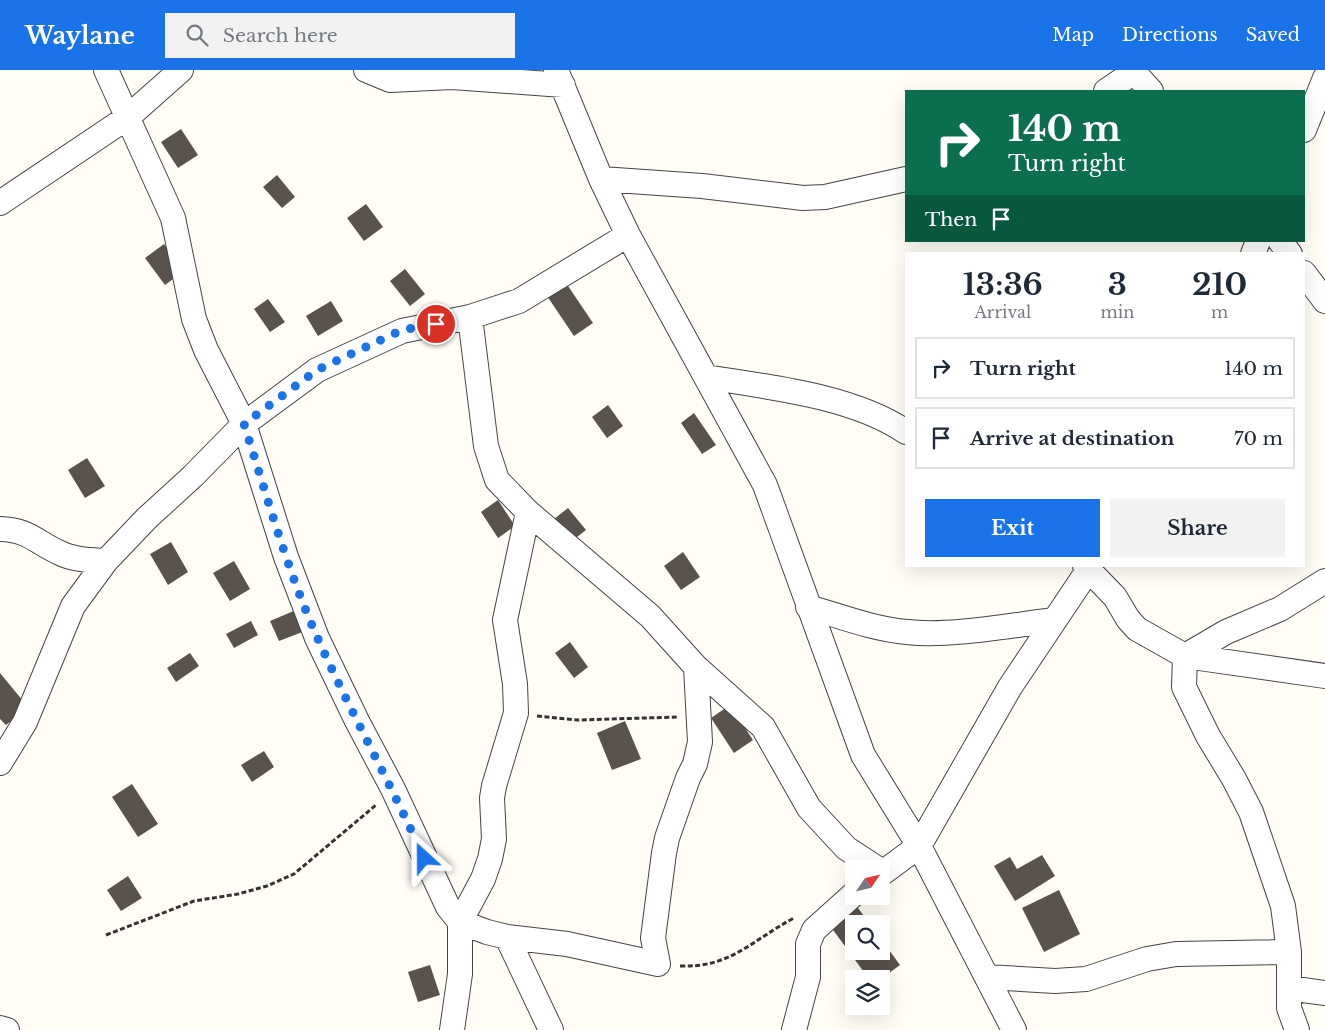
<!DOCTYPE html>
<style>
:root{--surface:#fff;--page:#f2f2f3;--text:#1f2937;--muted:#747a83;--line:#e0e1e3;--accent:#1a73e8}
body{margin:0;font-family:"Libre Baskerville",serif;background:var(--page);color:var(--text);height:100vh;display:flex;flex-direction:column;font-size:19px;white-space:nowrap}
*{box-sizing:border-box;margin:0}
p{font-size:16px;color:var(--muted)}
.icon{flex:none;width:28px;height:28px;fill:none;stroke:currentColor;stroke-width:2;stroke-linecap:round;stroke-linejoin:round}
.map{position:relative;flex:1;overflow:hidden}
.details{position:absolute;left:905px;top:182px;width:400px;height:315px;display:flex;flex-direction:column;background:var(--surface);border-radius:0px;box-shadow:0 5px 20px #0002}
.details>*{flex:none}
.hud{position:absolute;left:905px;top:20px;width:400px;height:152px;border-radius:0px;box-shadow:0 5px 20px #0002;background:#0b6e4f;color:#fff;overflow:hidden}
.needle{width:32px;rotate:55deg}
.tools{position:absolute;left:845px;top:790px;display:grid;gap:10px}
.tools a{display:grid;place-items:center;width:45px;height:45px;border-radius:0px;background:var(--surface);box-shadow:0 5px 20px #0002;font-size:25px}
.pin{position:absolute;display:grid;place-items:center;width:42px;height:42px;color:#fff;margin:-21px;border:2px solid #fff;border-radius:50%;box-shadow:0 1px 5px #0007}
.me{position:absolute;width:55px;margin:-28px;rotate:336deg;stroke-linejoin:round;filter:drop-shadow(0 0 4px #0008)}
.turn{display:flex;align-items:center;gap:18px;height:105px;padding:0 20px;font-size:22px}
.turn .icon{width:65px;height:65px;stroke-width:2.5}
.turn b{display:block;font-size:35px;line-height:42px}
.then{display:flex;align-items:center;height:48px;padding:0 20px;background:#0003;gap:10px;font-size:19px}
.eta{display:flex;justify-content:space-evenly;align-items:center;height:85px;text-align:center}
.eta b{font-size:30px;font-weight:700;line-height:35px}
.primary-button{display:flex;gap:10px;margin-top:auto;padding:10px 20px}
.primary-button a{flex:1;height:58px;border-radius:0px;background:var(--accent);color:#fff;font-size:20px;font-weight:700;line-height:58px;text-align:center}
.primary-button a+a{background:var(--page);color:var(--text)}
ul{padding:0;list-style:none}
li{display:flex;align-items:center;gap:15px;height:62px;margin:0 10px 8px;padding:0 10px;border:2px solid var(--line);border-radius:0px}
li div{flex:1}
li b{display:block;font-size:19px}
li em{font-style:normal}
header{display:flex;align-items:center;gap:30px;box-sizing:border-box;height:70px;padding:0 25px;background:var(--accent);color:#fff}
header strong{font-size:24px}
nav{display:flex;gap:28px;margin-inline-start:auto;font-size:18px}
.search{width:350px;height:45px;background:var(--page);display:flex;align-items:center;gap:12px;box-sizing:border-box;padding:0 18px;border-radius:0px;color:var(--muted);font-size:19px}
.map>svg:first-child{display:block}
.building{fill:#5a524d}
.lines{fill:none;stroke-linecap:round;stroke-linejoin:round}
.street-casing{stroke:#444;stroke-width:26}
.path{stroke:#333;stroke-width:3;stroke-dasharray:5 2.5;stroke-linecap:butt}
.street{stroke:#fff;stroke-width:24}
.route{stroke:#1a73e8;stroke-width:9;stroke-dasharray:0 16.2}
</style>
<header>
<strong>Waylane</strong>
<div class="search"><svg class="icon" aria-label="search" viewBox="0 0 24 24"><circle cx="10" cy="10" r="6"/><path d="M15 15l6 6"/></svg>Search here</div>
<nav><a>Map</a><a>Directions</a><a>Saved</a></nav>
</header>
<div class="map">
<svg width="1325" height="960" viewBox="0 0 1325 960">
<rect width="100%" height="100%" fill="#fffdf5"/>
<path class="building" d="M181,59L198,85L178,98L161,72Z
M277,105L295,127L282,138L263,117Z
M366,134L383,157L364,171L347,148Z
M164,174L184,201L165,215L145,188Z
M405,199L425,224L410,236L390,211Z
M564,210L593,253L574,266L545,223Z
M268,229L285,252L270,262L254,239Z
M331,231L343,251L318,266L306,246Z
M608,335L623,356L607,368L592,347Z
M694,343L716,375L702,384L681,353Z
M87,388L105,416L85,428L68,400Z
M498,430L515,456L498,468L481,442Z
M568,438L586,460L572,471L554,449Z
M171,472L188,502L168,515L150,484Z
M683,482L700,507L681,520L664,496Z
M234,491L250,519L230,531L213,503Z
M296,540L305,561L279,571L270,551Z
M251,551L258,565L234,578L226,564Z
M570,572L588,597L574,608L555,583Z
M190,583L199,596L176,612L167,598Z
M0,603L28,637L6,655L0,649Z
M730,635L753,670L734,683L711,648Z
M625,651L641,689L612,700L597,663Z
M264,681L274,697L252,712L241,695Z
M132,714L158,754L138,767L112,727Z
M1042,785L1055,806L1015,831L994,796L1010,787L1017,799Z
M128,806L142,828L121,841L107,820Z
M1059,820L1080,864L1044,882L1022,838Z
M855,834L870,854H854V881H881V869L900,895L881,909H869L828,853Z
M430,895L440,925L418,932L408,902Z"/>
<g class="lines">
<g class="street-casing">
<path id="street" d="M106,0L173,148L194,249L206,280L244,354L286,487L317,568L357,651L393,719L448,837L460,852L487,862L507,867L567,874L658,894L653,868L664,783L667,768L688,708L695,694L700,672L696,597
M366,0L390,10L452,7L563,15
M556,0L601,109L628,165L765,415L863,685L919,776L1014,960
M1132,0L1151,21
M1106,21L1134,2
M1304,60L1325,8
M601,109L702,116L803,128L825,127L906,109
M0,133L128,47L181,0
M1280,171L1290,184
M1253,184L1258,171
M1304,203L1325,231
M470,247L486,376L497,410L528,442L650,546L696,597L763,657L809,738L846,778L878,799
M706,307C769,317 853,326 906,362
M0,459C30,460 35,472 60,483C74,490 91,490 106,491
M1085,496L1115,527L1128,549L1137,559L1185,586L1325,606
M808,537C840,546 873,559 907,562C950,567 1011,555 1055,550
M0,693L25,652L73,536L106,491L147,448L193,406L244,354L317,300L402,261L470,247L519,231L628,165
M881,804L919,776L1010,617L1091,496
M507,867L551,960
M987,907L1055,911L1086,909L1147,889L1176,884L1289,882
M1289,918L1325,923
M0,958L7,960
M452,960L460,904V852L483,809L490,789L494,769L492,728L494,716L516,643L515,614L505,550L528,442
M794,960L808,907V874L814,860L854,824
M1297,960L1289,938V882L1283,836L1251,742L1234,709L1208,666L1184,617L1185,586L1226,562L1280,539L1325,511"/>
</g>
<path class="path" d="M537,646L578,650L678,647
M106,865L194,831L238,824L267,816L294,804L376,735
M680,896C731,898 752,870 794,848"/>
<use href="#street" class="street"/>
</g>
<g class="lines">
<path class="route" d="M424,788C391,714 351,643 318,569C287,500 267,426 244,354L317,300L402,260L436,254"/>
</g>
</svg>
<div class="tools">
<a><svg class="needle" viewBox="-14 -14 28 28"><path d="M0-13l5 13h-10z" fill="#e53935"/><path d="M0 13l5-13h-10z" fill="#747a83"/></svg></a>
<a><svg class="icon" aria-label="search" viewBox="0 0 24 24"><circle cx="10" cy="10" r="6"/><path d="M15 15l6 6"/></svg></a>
<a><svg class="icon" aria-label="layers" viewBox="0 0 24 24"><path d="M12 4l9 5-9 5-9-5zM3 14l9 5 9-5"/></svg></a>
</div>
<div class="pin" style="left:436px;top:254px;background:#d93025"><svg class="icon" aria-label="arrive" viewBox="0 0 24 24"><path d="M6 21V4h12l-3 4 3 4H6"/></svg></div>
<svg class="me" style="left:424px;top:788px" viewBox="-20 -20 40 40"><path d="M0-17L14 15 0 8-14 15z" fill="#1a73e8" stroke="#fff" stroke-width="4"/></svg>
<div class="hud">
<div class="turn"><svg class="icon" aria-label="right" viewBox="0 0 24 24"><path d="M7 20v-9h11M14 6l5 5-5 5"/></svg><div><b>140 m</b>Turn right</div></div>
<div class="then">Then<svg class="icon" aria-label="arrive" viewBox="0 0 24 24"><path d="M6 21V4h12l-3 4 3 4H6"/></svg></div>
</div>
<section class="details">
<div class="eta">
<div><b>13:36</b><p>Arrival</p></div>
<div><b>3</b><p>min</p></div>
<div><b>210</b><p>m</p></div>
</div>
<ul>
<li><svg class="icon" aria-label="right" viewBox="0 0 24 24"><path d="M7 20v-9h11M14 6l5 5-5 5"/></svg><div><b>Turn right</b></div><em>140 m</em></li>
<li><svg class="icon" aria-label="arrive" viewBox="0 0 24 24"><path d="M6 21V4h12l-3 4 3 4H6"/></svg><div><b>Arrive at destination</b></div><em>70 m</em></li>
</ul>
<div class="primary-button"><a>Exit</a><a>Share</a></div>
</section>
</div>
